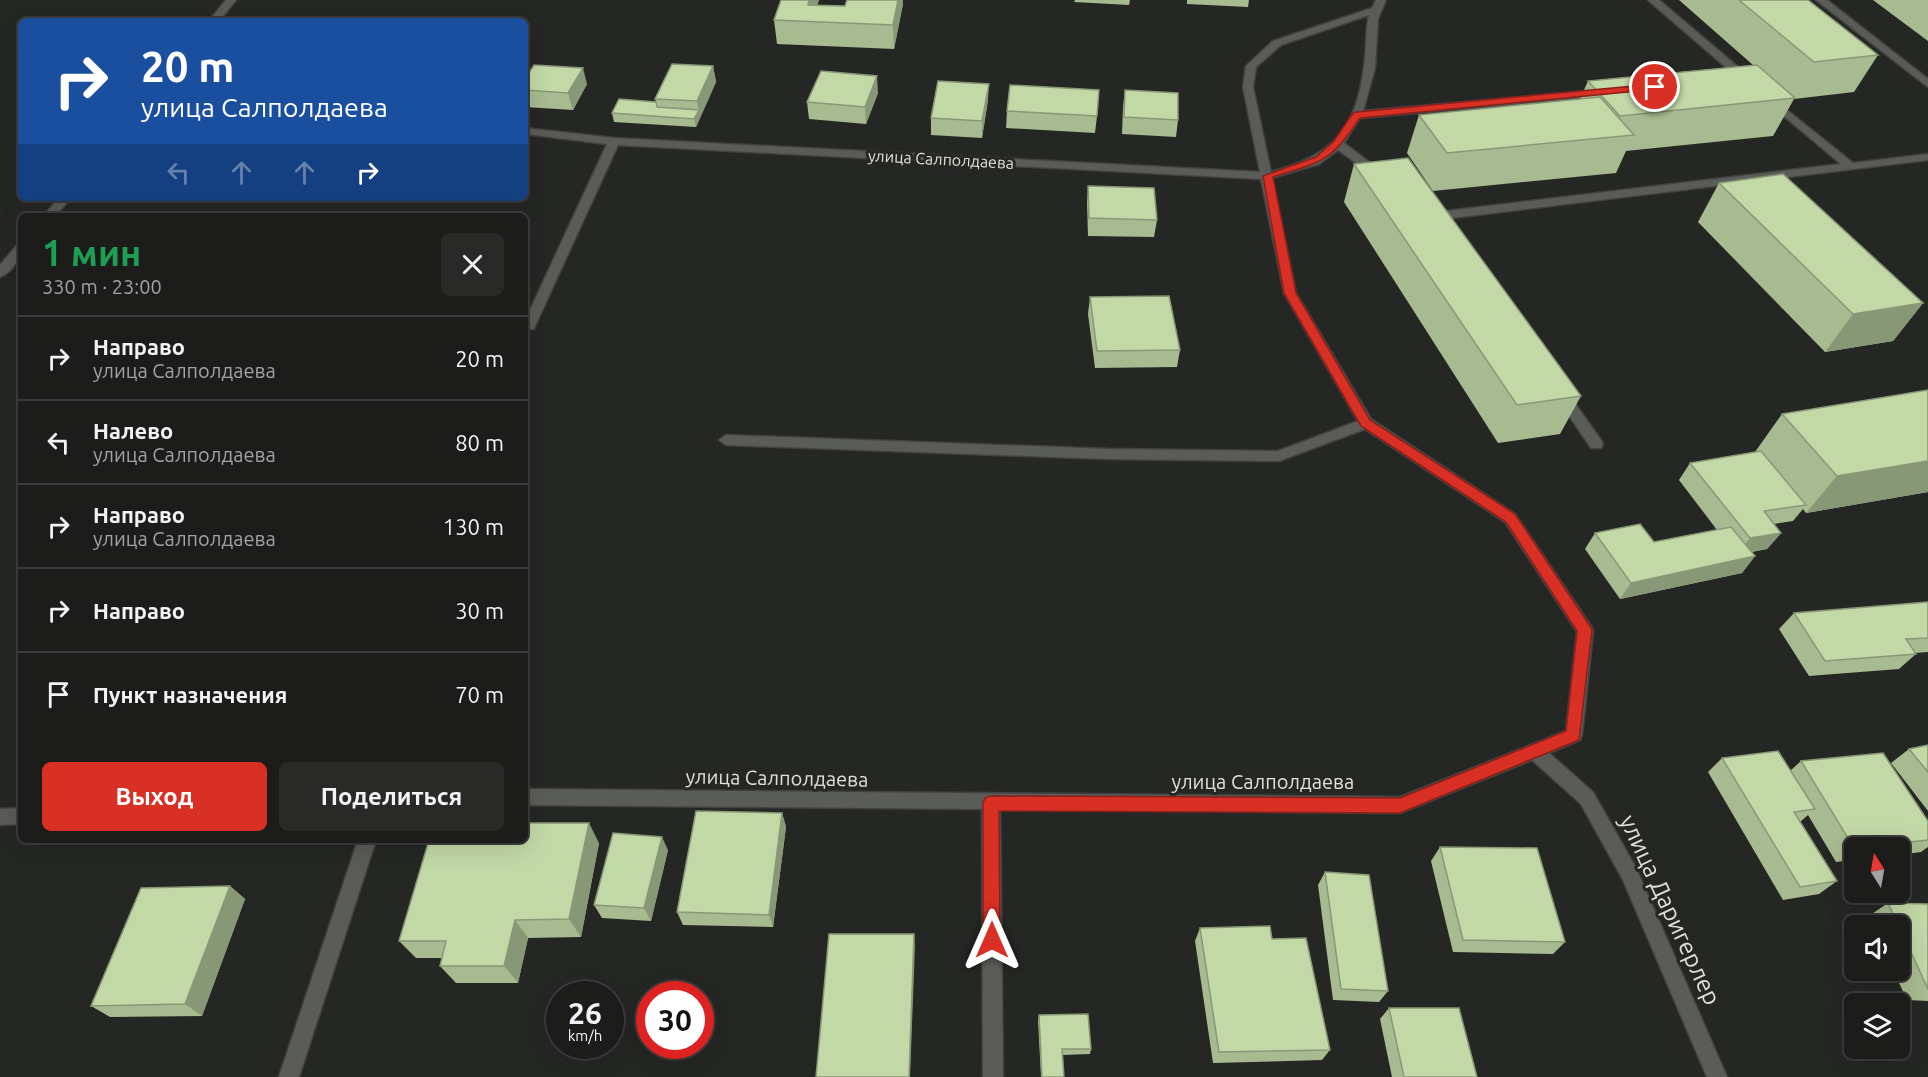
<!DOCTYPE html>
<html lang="ru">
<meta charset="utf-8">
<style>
:root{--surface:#1c1d1b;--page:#292a28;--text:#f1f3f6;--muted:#a0a2a3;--line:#3a3b3a;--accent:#d93025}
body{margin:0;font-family:Ubuntu,sans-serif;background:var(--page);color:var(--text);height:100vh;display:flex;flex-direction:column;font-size:22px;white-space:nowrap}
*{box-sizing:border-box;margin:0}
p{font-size:20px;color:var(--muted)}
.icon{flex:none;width:33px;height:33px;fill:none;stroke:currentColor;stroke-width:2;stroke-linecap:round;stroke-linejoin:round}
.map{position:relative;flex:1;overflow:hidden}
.drawer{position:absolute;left:18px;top:213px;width:510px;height:630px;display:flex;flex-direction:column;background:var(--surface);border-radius:9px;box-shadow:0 6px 24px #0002,0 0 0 2px var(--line)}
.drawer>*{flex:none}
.banner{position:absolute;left:18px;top:18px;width:510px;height:183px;border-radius:9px;box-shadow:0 6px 24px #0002,0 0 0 2px var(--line);background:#1a4fa0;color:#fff;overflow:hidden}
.needle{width:39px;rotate:349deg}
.tools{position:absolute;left:1844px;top:837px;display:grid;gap:12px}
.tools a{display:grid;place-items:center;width:66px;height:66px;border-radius:9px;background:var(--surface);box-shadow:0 6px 24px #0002,0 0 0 2px var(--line);font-size:30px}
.speed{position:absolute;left:546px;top:981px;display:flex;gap:12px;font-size:30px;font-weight:700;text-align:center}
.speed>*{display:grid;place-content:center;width:78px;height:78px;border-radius:50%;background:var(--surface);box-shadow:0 6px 24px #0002,0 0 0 2px var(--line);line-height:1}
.speed small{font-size:15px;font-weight:400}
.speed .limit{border:9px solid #d22;background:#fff;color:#111}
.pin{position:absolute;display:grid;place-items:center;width:51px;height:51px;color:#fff;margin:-26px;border:3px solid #fff;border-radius:50%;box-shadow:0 2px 6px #0007}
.me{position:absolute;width:66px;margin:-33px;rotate:0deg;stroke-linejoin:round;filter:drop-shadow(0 0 4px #0008)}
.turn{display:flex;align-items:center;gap:21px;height:126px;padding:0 24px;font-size:27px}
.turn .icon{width:78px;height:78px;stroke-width:2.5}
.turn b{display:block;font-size:42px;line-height:51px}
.lanes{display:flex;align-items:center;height:57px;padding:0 24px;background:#0003;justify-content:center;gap:30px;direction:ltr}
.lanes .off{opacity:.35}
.round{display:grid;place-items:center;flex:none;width:63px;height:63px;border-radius:9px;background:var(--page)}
.summary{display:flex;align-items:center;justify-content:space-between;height:102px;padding:0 24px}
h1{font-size:36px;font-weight:600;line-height:45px;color:#1e9e55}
.button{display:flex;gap:12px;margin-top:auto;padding:12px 24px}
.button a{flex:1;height:69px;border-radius:9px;background:var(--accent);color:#fff;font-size:24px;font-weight:600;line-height:69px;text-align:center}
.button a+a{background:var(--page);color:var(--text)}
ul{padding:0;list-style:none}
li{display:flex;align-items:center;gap:18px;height:84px;padding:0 24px;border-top:2px solid var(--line)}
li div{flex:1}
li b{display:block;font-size:22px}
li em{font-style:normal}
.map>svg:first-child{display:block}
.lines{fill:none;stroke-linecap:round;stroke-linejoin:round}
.minor-casing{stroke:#41423f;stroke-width:3}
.minor{fill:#5a5c58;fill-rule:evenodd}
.wall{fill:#a7ba90}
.shaded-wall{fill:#889775}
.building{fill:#c2d8a7;stroke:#889775;stroke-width:1.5}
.route{fill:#d93025;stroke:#8d1f18;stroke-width:1.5}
.labels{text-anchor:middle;stroke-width:6;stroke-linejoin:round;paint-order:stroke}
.far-street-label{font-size:16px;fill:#dfe0dd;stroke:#252724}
.street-label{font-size:20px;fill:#dfe0dd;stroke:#252724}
.near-street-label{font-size:24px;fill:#dfe0dd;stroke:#252724}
</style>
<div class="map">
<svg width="1928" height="1077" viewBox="0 0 1928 1077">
<rect width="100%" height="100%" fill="#252724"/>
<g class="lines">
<g class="minor-casing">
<path id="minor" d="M226,0H236L219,21H209Z
M1376,0H1386L1378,19L1375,68L1363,111L1602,90L1607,93L1602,96L1360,118L1344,143L1382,172V176H1374L1338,150L1319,164L1272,178L1296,293L1371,419L1515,514L1591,626L1593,631L1582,735L1580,740L1549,753L1593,792L1636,868L1727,1077H1707L1623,880L1581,804L1532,760L1400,813L1000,809L1003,1077H983L982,809L525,805V789L1400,797L1566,731L1577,632L1505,522L1365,429L1279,461L1109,459L726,445L719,440L726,435L1109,449L1278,451L1358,421L1284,293L1261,179L618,145L535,326L534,329H525V321L607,144L525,134V128L614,138L1260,172L1243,87L1246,66L1273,41L1372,8ZM1369,15C1365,31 1367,49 1364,66C1356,131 1333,155 1271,172L1253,87L1256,67L1281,45Z
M1648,0H1659L1751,78V82H1743Z
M1816,0H1827L1928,79V87Z
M1772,98L1853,163L1928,154V160L1436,220L1426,213L1432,209L1438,212L1841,164L1768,103L1767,101Z
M59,198H71L55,216H43Z
M21,244C21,257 13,272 0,277V265L17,245Z
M1562,390L1567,392L1601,440L1603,444L1601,448H1591L1557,398L1555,395L1557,392Z
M21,808V824L0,825V809Z
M358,840H376L299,1077H279Z"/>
</g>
<use href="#minor" class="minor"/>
</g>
<path class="wall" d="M781,0H819L817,5L845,6L847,0H903V4L894,49L777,44L774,20Z
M1075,0H1130L1129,5L1074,2Z
M1187,0H1249L1248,7L1187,4Z
M1679,0H1808L1878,55L1854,92L1794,99L1773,136L1626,151L1616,173L1433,191L1407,153L1419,115L1580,99L1588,81L1753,65Z
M1873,0H1928V41Z
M713,66L716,82L696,127L614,122L612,113L656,102L655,99Z
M525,79L587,84L573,110L525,107Z
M1125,90L1178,120L1176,137L1122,134L1123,107Z
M878,93L866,124L809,119L807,102Z
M988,100L982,138L931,135V118Z
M1007,111L1097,116L1095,133L1006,128Z
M1354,164L1581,396L1560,434L1498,443L1344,202Z
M1719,183L1923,303L1893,341L1825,352L1698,222Z
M1088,186L1157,220L1154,237L1088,236L1087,203Z
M1090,297L1180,350L1177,367L1095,368L1088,314Z
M1928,390V492L1806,513L1803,509L1793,521L1774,524L1781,533L1767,549L1751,552L1755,556L1742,573L1620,599L1585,549L1595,533L1654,542L1717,530L1679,480L1690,463L1755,452L1782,414Z
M1928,602V652L1915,653L1916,654L1899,669L1809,676L1779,629L1794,613Z
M1928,745V811L1891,763L1909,749Z
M1722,758L1790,771L1801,761L1928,821V847L1921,852L1899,855V848H1854V860L1836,862L1808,815L1800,822L1837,881L1819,894L1783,900L1708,772Z
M782,813L786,827L773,927L683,925L677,912Z
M599,843L581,937L528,938L518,983H456L440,966L442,958H416L399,941Z
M1440,847L1565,942L1553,954L1453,952L1431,861Z
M668,850L651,921L602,918L594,905Z
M1325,872L1388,991L1379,1002L1333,1000L1318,885Z
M230,886L245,899L202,1016L110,1017L91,1006Z
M1888,903L1928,904V1001L1907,1000L1893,970H1899V926H1873L1869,916Z
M1200,928L1272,939L1330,1050L1322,1060L1213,1063L1195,941Z
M1389,1008L1477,1077H1392L1380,1019Z
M1039,1015L1091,1049L1090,1054L1063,1055L1064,1077H1041L1038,1020Z"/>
<path class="shaded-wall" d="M809,0H819L812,22L808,5Z
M898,0H903V4L894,49L893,25Z
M713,66L716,82L700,118L697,101Z
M583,68L587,84L573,110L568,93Z
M877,76L878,93L866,124L865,107Z
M989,84L988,100L982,138V121Z
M699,110L700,118L696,127L694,119Z
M1923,303L1893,341L1825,352L1853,314Z
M1928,461V492L1806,513L1837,476Z
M1781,533L1767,549L1737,555L1750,538Z
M1755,556L1742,573L1620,599L1631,583Z
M782,813L786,827L773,927L769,915Z
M589,823L599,843L581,937L569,919Z
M662,837L668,850L651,921L644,908Z
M230,886L245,899L202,1016L185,1004Z
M515,920L528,938L518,983L504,966Z
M914,934L915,946L910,1077H909Z"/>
<path class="building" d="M781,0H809L808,5L845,6L847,0H898L893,25L774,20Z
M1739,0H1808L1878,55L1814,62Z
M375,19L409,21H373Z
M672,64L713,66L697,101L655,99Z
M534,65L583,68L568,93L525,90V79Z
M1757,65L1795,98L1620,116L1588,81Z
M821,71L877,76L865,107L807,102Z
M938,81L989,84L982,121L931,118Z
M1010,85L1099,90L1097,116L1007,111Z
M1125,90L1178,93V120L1124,117Z
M1600,97L1634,135L1447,153L1419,115Z
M619,99L656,102L657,107L699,110L694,119L612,113Z
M1408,158L1581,396L1517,405L1354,164Z
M1783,174L1923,303L1853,314L1719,183Z
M1088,186L1154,188L1157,220L1089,218Z
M1169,296L1180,350L1097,351L1090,297Z
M1928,390V461L1837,476L1782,414Z
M1761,451L1806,505L1764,511L1781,533L1750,538L1690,463Z
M1640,524L1654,542L1731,527L1755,556L1631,583L1595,533Z
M1928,602V638L1906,639L1916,654L1825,661L1794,613Z
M1928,745V772L1909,749Z
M1778,751L1815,809L1794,812L1837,881L1800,887L1722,758Z
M1883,753L1928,821V840L1854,848L1801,761Z
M696,811L782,813L769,915L677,912Z
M525,823H589L569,919L515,920L504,966H440L446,941H399L429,840H525Z
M613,833L662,837L644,908L594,905Z
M1440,847L1537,848L1565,942L1463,940Z
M1325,872L1369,875L1388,991L1341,989Z
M230,886L185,1004L91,1006L141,888Z
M1888,903L1928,904V989L1899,926Z
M1270,926L1272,939L1306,938L1330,1050L1219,1052L1200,928Z
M829,934H914L909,1077H816Z
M1389,1008H1459L1477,1077H1404Z
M1088,1014L1091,1049H1062L1064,1077H1042L1039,1015Z"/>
<path class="route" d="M1655,84L1658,85V89L1360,118C1330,163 1323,161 1273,177L1296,293L1370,420L1515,514L1590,626L1592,630L1579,740L1400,813L999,811L1000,940L998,946L992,949L986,946L983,940V803L985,798L991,796L1400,798L1566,731L1577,631L1506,522L1361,426L1284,293L1263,176L1316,157L1334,141L1353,113L1357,112Z"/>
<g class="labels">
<g class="far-street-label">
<text transform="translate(941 159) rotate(3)" y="6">улица Салполдаева</text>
</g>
<g class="street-label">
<text transform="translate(777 778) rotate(1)" y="7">улица Салполдаева</text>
<text x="1263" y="789">улица Салполдаева</text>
</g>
<g class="near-street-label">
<text transform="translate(1670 910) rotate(65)" y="8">улица Даригерлер</text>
</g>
</g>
</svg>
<div class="tools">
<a><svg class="needle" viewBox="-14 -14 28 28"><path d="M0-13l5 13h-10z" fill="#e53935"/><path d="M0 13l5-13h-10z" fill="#a0a2a3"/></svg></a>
<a><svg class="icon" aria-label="sound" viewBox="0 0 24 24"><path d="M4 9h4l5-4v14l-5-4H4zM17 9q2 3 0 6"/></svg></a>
<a><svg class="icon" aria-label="layers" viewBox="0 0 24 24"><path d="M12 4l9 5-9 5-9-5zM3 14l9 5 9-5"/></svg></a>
</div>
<div class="speed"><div>26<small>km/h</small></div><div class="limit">30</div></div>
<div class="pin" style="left:1655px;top:87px;background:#d93025"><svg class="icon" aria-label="arrive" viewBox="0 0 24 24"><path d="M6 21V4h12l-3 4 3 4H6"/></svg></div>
<svg class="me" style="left:992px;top:940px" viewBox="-20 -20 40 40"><path d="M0-17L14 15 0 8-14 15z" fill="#d93025" stroke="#fff" stroke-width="4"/></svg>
<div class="banner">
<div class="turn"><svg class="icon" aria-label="right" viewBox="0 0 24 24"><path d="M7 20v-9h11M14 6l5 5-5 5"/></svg><div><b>20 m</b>улица Салполдаева</div></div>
<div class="lanes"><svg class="icon off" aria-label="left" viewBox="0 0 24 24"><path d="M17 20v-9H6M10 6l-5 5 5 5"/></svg><svg class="icon off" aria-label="ahead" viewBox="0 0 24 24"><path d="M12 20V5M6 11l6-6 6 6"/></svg><svg class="icon off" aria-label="ahead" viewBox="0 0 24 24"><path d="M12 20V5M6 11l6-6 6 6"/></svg><svg class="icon" aria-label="right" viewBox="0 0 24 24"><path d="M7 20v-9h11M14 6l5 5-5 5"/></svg></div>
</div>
<section class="drawer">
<div class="summary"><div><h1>1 мин</h1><p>330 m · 23:00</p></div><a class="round"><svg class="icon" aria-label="close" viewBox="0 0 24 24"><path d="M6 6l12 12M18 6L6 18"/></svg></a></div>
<ul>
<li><svg class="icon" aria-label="right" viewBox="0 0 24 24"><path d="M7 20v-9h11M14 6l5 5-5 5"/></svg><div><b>Направо</b><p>улица Салполдаева</p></div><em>20 m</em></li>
<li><svg class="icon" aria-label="left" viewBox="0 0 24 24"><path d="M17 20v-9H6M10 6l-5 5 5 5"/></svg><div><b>Налево</b><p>улица Салполдаева</p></div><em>80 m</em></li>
<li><svg class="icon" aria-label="right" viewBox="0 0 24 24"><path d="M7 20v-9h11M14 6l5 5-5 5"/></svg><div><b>Направо</b><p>улица Салполдаева</p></div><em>130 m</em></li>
<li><svg class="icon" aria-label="right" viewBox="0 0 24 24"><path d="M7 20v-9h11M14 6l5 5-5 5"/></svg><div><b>Направо</b></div><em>30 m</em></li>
<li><svg class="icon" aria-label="arrive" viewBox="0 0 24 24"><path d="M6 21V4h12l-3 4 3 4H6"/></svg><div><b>Пункт назначения</b></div><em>70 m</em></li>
</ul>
<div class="button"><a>Выход</a><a>Поделиться</a></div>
</section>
</div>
